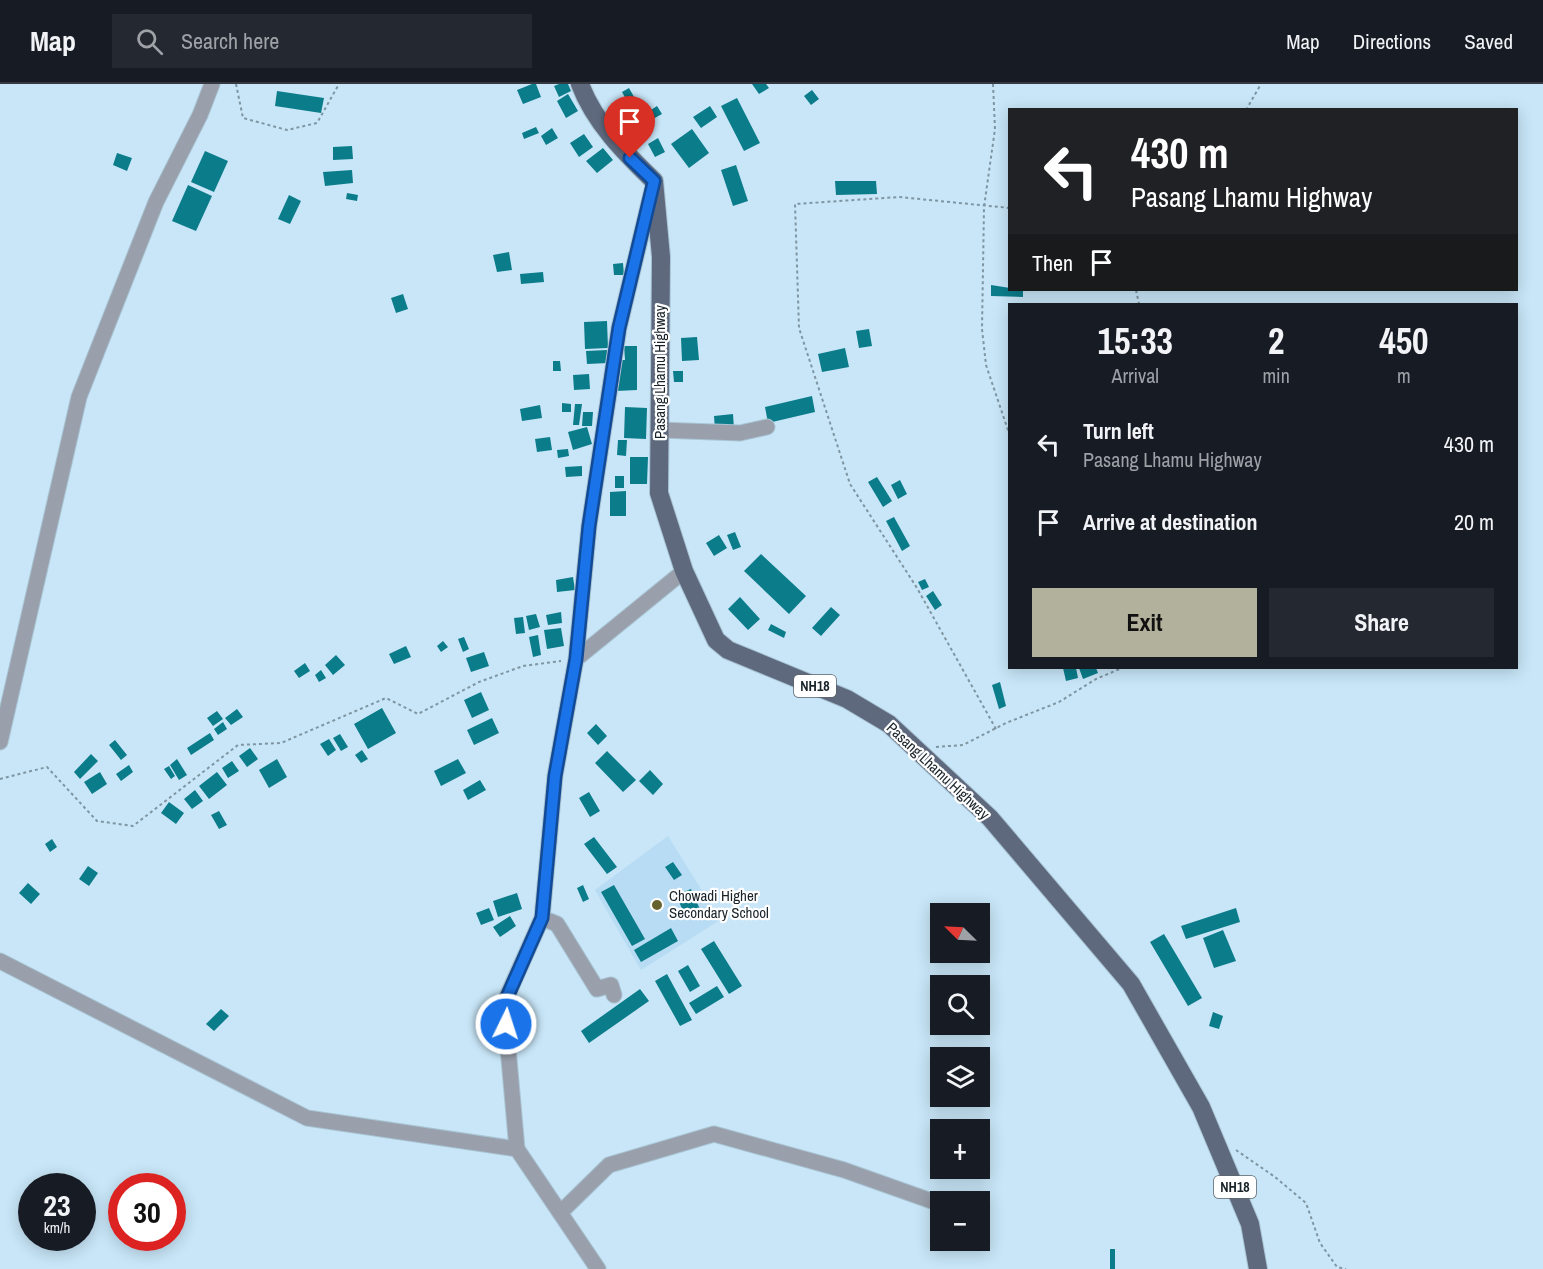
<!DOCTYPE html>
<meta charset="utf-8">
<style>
:root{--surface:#171b24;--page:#242831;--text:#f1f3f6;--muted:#9ea1a6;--line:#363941;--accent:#b2b29c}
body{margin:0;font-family:"Archivo Narrow",sans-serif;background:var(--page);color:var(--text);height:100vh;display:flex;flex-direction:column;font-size:22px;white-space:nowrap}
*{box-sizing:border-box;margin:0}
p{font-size:20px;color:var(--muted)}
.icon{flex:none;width:33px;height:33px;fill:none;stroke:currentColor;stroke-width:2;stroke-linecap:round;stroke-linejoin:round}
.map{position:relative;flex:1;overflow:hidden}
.sheet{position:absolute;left:1008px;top:219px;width:510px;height:366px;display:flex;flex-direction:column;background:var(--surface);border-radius:0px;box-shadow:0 3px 15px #0003}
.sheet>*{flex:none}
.banner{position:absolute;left:1008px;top:24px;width:510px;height:183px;border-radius:0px;box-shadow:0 3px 15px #0003;background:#202124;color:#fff;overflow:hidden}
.needle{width:39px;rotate:294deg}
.controls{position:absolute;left:930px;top:819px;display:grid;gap:12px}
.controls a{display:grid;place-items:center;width:60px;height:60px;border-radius:0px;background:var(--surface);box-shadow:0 3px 15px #0003;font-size:30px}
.speed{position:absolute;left:18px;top:1089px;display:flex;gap:12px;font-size:30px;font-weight:700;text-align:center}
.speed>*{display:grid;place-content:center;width:78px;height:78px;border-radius:50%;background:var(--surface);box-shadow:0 3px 15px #0003;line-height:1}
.speed small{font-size:15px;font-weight:400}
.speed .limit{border:9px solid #d22;background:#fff;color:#111}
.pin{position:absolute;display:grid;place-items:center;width:51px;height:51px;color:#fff;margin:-62px -26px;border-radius:50% 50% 50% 0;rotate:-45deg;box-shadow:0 0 6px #0007}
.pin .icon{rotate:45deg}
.me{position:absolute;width:66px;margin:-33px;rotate:4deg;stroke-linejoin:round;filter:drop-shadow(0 0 4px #0008)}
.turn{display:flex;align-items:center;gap:21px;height:126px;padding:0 24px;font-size:27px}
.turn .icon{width:78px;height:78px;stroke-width:2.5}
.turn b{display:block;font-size:42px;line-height:51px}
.then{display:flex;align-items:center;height:57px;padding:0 24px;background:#0003;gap:12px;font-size:22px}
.eta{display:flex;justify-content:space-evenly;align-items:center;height:102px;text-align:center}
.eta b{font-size:36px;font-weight:700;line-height:42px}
.button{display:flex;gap:12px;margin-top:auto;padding:12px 24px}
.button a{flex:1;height:69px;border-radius:0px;background:var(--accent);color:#111;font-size:24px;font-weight:700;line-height:69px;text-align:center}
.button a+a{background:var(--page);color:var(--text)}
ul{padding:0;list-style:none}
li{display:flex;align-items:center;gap:18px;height:78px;padding:0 24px}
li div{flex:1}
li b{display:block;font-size:22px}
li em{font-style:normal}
header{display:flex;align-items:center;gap:36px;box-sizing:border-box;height:84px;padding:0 30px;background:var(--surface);border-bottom:2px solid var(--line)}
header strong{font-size:28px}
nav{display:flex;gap:33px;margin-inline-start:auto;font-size:21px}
.search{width:420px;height:54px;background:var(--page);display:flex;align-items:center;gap:15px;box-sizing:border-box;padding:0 21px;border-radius:0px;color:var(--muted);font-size:22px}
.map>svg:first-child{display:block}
.built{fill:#b7dcf3}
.building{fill:#0b7c8a}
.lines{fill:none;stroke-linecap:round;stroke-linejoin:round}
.minor-casing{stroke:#a8c3d3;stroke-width:17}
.major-casing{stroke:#a8c3d3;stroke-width:20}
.path{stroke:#7f95a2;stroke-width:2;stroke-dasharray:3 3;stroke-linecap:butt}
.minor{stroke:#99a0ab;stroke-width:15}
.major{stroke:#5e697d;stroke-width:18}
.route-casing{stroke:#114b97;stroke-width:15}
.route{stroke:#1a73e8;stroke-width:10}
.poi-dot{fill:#66622f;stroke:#fff;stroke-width:2}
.labels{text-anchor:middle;stroke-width:4.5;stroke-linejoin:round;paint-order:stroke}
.shield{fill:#fff;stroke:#5d6469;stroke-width:1.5}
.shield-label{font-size:14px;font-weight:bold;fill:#172229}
.street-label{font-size:15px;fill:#172229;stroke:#fff}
.poi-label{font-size:15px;fill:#172229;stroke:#fff;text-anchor:start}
</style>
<header>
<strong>Map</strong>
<div class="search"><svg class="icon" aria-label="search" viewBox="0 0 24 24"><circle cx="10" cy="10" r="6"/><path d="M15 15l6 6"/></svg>Search here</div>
<nav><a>Map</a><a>Directions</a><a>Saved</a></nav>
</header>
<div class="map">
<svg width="1543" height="1185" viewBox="0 0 1543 1185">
<rect width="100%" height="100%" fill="#c8e6f8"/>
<path class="built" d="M668,752L720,836L641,886L595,806Z"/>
<path class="building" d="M532,0H536L541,13L523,20L517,6Z
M559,0H568L571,7L559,13L554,2Z
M752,0H766L769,4L759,10Z
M629,4L638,20L631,24L622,8Z
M812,6L819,15L811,21L804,12Z
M277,7L324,14L321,29L275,22Z
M568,10L578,27L566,34L557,17Z
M737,14L760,59L744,67L721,22Z
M657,22L662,30L653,35L648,28Z
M710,22L717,33L701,44L693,33Z
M536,43L539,49L524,55L522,49Z
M552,44L558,54L546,61L541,52Z
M692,45L709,69L689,84L671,60Z
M584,50L593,63L579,73L570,59Z
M658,54L665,68L655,73L648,60Z
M352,62L353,75L333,76V63Z
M603,64L613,76L597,89L586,77Z
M205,67L228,77L214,108L191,98Z
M117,69L132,74L127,87L113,81Z
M736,81L748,117L733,122L721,86Z
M352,86L353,99L325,102L323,88Z
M835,97H876L877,110L836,111Z
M188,101L212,112L196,147L172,137Z
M347,109L358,111L357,117L346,115Z
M289,111L301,117L290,140L278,135Z
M509,168L512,186L497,188L493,171Z
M623,179L624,191H614L613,180Z
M543,188L544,198L521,200L520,190Z
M991,201L1023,206V213L991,212Z
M403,210L408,225L396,229L391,214Z
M607,237L608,264L585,265L584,238Z
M869,245L872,262L859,264L856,247Z
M697,253L699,276L682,277L681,254Z
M624,262H637V306L616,307L615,276H625Z
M845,264L849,283L822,288L818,270Z
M607,266L608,279L587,280L586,267Z
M553,277H560L561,287H553Z
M673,287H683V298H674Z
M589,290L590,305L574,306L573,291Z
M812,312L815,328L768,339L765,323Z
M562,319L571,320V328H562Z
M575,320H582L579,341H573Z
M540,321L542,334L522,337L520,325Z
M625,323L647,324L646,355L624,354Z
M583,328H593L592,342H582Z
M733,330L734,345L715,346L714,332Z
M587,343L592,360L573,366L568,348Z
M550,353L552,366L537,368L535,355Z
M618,356H627L626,372L617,371Z
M568,365L569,372L558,374L557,366Z
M630,373H648L647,400H630Z
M582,382V392L566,393L565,383Z
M615,392H624V404H615Z
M877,393L892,417L883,423L868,398Z
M900,396L907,410L898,415L891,401Z
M626,407V432H610V408Z
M894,433L910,462L902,467L886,437Z
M735,448L741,463L733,466L727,451Z
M719,451L727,464L714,472L706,459Z
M761,470L806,512L789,530L744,487Z
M573,493L575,506L557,508L556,496Z
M925,495L929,503L922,506L918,498Z
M933,507L942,521L935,526L926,512Z
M740,513L760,535L748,546L728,525Z
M831,523L840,531L821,552L812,544Z
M561,528L562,539L548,541L546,531Z
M536,530L540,543L529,546L526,532Z
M523,533L525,549L516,550L514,534Z
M771,540L786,548L784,554L768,546Z
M561,544L564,562L547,565L544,546Z
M538,551L541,571L533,573L529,553Z
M464,553L469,565L463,568L458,555Z
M443,557L448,563L441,568L437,562Z
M406,562L411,573L394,580L389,570Z
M484,568L489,582L471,588L466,574Z
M336,571L345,581L333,591L325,581Z
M305,579L310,587L299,594L294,587Z
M1063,584H1076L1078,594L1066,597Z
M1079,584H1096L1098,589L1083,595Z
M321,586L326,594L319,598L315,591Z
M1000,598L1006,622L999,625L992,601Z
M481,608L489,626L472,634L464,616Z
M382,624L396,649L368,665L354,640Z
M237,625L243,633L231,641L225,634Z
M217,627L223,635L213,642L207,634Z
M492,634L499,649L474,661L467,646Z
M223,638L227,645L218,651L214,645Z
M596,640L607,652L598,661L587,649Z
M210,649L214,656L191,671L187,664Z
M340,650L348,663L341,667L333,654Z
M329,655L336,666L328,672L320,660Z
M115,656L127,671L121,676L109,661Z
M250,664L258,675L247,683L239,672Z
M362,666L368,675L361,679L355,671Z
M607,667L636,696L623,708L595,679Z
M91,670L98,677L80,695L74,688Z
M177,675L187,691L179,696L170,681Z
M277,675L287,693L269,704L259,686Z
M458,675L466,689L441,702L434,687Z
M232,677L239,687L228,694L222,684Z
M129,681L133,688L121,697L116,690Z
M169,682L175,692L171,695L164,685Z
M650,686L663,700L653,711L639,697Z
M100,688L107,700L92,710L84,698Z
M217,688L227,701L209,715L199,702Z
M480,696L486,706L468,716L463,706Z
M195,706L203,717L192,725L184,715Z
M589,708L600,727L590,733L579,714Z
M169,718L184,729L176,740L161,729Z
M219,727L227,741L219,745L211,731Z
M594,753L617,783L607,790L584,760Z
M52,755L57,763L50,768L45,760Z
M673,778L682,791L674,796L665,783Z
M88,782L98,789L89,802L79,795Z
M28,799L40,810L31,820L19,809Z
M583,801L589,815L583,818L577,804Z
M614,801L645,855L632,862L601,808Z
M691,805L702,830L687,836L676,811Z
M517,809L522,825L498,833L493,817Z
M489,824L494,836L481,841L476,829Z
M1236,824L1240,838L1186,855L1181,842Z
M510,832L516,842L500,853L493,843Z
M671,844L678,857L641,878L634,866Z
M1223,846L1236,877L1214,884L1203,854Z
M1164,850L1202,914L1188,922L1150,858Z
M714,857L742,902L729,910L701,865Z
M688,881L700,902L690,908L678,887Z
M667,890L692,936L680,942L655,897Z
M717,902L724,913L696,930L689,919Z
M640,905L649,917L589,959L581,947Z
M221,925L229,932L214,947L206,940Z
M1213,928L1223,932L1219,945L1209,942Z
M1110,1165H1115V1185H1110Z"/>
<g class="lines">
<g class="minor-casing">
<path id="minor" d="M660,346L740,349L767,343
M576,575L684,487
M0,658L79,313L156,118L200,31L212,0
M542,834L557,840L597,905L611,901L614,911
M0,877L307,1034L517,1065
M560,1129L609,1081L714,1050L844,1086L940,1120
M598,1185L517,1065L504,919L542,834L555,692L576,575L589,442L619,244L652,106"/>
</g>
<g class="major-casing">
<path id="major" d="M580,0C594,38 625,69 654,97L661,173L659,409L684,487L716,556L728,566L847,615L889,640L990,734L1131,900L1201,1023L1250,1140L1258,1185"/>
</g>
<path class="path" d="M236,0L243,34L287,46L317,39L339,0
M993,0L995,45L984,123L982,245L986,281L1010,352
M1246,26L1261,0
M1136,206L1139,220
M996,645L917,504L850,400L799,244L795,120L899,113L1010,124
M936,663L963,661L1006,639L1059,618L1096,595L1122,584
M0,695L47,683L97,737L133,742L238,661L281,659L386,614L418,630L479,598L523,582L561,577
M1236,1066L1275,1093L1306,1119L1320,1159L1337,1183L1346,1185"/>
<use href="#minor" class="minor"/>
<use href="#major" class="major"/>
</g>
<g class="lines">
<g class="route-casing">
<path id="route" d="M506,940L504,920L542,834L555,692L576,575L589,442L619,244L654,97L630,74"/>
</g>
<use href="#route" class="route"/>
</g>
<circle class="poi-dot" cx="657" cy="821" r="6"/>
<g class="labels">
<g class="shield">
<rect x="794" y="591" width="42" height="22" rx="4.5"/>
<rect x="1214" y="1092" width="42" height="22" rx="4.5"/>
</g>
<g class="shield-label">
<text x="815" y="607">NH18</text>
<text x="1235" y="1108">NH18</text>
</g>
<g class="street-label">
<text transform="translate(660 288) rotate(-90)" y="5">Pasang Lhamu Highway</text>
<text transform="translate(938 687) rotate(43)" y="5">Pasang Lhamu Highway</text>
</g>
<g class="poi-label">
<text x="669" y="817">Chowadi Higher<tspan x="669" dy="17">Secondary School</tspan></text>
</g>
</g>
</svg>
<div class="controls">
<a><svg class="needle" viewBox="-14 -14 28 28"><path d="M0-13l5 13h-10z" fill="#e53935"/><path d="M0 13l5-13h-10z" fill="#9ea1a6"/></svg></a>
<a><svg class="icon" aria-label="search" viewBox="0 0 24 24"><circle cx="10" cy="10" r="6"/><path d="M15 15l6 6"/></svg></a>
<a><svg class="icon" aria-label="layers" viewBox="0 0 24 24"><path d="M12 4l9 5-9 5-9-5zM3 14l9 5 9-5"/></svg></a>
<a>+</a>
<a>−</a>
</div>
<div class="speed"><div>23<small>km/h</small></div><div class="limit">30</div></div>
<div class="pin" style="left:630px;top:74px;background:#d93025"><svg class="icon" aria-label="arrive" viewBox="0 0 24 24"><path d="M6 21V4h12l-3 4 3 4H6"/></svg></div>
<svg class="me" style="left:506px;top:940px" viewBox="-20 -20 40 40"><circle r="17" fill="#1a73e8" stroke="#fff" stroke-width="3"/><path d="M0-11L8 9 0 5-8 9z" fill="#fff"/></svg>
<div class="banner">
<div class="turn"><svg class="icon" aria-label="left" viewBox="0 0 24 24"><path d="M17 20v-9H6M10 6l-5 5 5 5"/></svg><div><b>430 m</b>Pasang Lhamu Highway</div></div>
<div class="then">Then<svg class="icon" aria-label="arrive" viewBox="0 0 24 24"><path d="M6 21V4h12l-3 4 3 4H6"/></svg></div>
</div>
<section class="sheet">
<div class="eta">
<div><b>15:33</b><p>Arrival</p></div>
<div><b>2</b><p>min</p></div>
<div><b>450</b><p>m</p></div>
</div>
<ul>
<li><svg class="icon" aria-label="left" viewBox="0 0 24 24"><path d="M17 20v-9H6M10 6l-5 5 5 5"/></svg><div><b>Turn left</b><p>Pasang Lhamu Highway</p></div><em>430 m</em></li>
<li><svg class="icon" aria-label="arrive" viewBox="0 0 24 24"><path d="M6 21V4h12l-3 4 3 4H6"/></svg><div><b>Arrive at destination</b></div><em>20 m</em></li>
</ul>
<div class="button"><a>Exit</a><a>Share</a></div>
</section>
</div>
